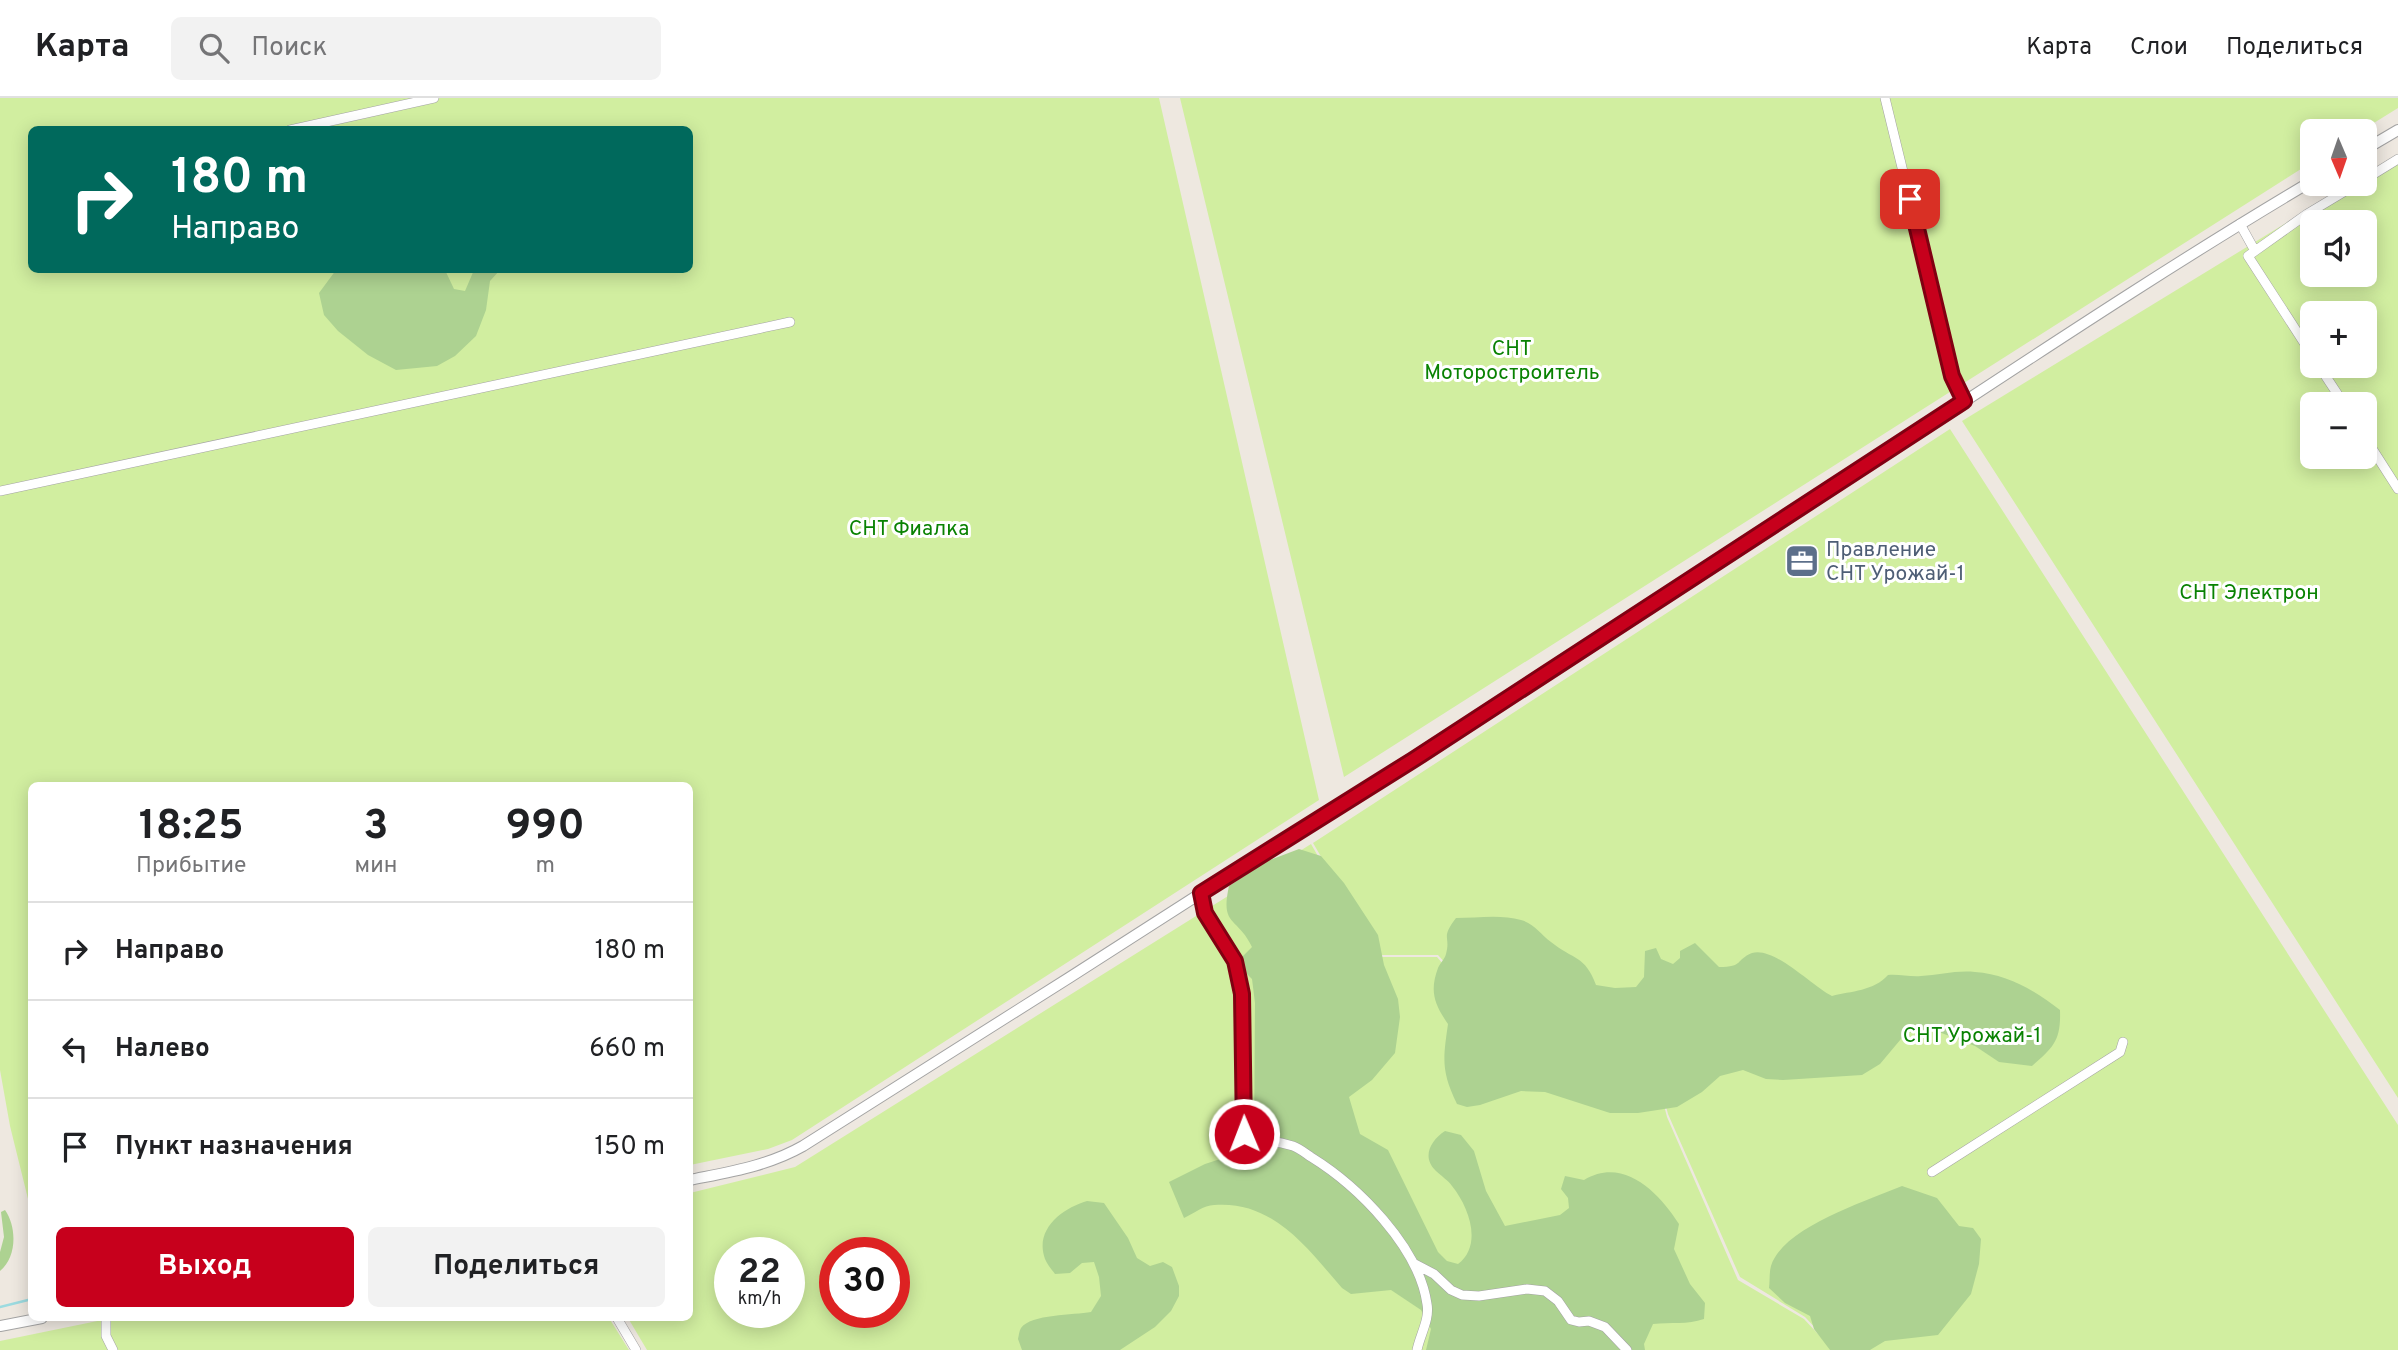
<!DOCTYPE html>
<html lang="ru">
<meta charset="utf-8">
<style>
:root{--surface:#fff;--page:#f2f2f2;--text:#202124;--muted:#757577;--line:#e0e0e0;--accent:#c7001c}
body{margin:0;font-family:Overpass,sans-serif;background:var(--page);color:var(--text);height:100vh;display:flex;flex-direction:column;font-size:26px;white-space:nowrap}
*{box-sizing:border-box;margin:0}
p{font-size:23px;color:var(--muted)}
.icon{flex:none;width:38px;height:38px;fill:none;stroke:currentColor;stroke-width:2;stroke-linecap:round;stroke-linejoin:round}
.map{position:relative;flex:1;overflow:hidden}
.sheet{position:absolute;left:28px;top:684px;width:665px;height:539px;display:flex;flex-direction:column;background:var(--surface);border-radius:10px;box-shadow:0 4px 18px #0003}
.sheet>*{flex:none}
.banner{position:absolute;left:28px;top:28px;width:665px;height:147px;border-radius:10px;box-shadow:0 4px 18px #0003;background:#00695c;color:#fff;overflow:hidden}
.needle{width:46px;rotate:178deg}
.buttons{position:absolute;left:2300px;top:21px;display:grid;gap:14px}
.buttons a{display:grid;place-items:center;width:77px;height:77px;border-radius:10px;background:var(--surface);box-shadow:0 4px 18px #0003;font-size:35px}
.speed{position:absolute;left:714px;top:1139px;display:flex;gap:14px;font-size:35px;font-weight:700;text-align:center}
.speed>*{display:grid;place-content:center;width:91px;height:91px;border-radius:50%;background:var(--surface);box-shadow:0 4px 18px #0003;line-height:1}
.speed small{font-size:18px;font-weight:400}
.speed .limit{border:10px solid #d22;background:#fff;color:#111}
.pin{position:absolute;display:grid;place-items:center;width:60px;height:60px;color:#fff;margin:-30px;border-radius:14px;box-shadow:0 4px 10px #0006}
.me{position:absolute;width:77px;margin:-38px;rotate:359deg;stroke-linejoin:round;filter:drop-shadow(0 0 5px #0008)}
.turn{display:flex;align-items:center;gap:24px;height:147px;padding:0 28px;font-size:32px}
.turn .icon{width:91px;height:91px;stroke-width:2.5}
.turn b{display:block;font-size:49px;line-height:60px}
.eta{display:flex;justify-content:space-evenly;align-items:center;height:119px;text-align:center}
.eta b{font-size:42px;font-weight:700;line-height:49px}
.cta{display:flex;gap:14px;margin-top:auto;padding:14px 28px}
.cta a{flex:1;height:80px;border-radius:10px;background:var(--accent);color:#fff;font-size:28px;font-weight:700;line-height:80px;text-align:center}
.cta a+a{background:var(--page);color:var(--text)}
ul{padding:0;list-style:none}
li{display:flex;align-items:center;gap:21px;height:98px;padding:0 28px;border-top:2px solid var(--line)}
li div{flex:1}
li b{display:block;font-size:26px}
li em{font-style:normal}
header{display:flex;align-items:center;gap:42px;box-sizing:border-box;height:98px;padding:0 35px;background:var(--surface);border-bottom:2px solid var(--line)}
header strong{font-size:33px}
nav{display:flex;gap:38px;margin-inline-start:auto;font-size:24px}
.search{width:490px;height:63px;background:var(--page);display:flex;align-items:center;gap:18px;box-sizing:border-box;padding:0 24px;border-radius:10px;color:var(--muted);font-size:26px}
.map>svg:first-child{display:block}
.grass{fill:#d1eea0;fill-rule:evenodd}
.forest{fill:#add291}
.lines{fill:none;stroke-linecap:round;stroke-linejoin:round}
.stream{stroke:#9cdbe0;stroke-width:2.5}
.minor-casing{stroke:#a3a3a3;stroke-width:10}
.tertiary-casing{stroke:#a3a3a3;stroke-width:12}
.minor{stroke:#fff;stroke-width:9}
.tertiary{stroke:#fff;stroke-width:10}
.route-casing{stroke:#810012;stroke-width:18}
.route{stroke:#c7001c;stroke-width:12}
.labels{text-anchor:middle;stroke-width:6;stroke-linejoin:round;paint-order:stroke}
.park-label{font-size:21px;fill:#098202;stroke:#fff}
.service-label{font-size:21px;fill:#4e5e75;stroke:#fff;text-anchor:start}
</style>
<header>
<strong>Карта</strong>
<div class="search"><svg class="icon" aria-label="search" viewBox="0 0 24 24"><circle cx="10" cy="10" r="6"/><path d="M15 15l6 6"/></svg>Поиск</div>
<nav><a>Карта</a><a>Слои</a><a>Поделиться</a></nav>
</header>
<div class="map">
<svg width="2398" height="1252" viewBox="0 0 2398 1252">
<rect width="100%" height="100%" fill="#eee8e0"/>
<path class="grass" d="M0,0H1159L1319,702L792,1042L768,1051L690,1067V688H32L31,1113L10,1028L0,972ZM32,32H690V172H32Z
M1180,0H2398V10L2361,33H2312V64L1344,679Z
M2398,56V1000L1962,323L2350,86H2364V77ZM2312,124H2364V177H2312ZM2312,215H2364V268H2312ZM2312,306H2364V359H2312Z
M1950,331L2398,1027V1252H1836L1805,1219L1740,1179L1668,1016L1657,974L1469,892L1438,857H1379L1313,745Z
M1311,746L1376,859H1437L1467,894L1656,976L1667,1019L1738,1182L1804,1221L1833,1252H647L628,1220H690V1095L795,1069ZM730,1155H789V1214H730ZM835,1155H894V1214H835Z
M112,1220H609L629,1252H0V1243Z"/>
<path class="forest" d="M336,172H445L454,191L465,193L474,172H500L490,183L486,212L476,238L455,258L437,268L396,272L368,257L338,233L324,217L319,195Z
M1299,751L1321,758L1344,785L1378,837L1384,867L1398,901L1400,919L1395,955L1372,982L1349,999L1360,1036L1388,1052L1438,1154L1447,1163L1458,1166C1483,1147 1469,1109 1452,1088C1448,1082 1441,1078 1436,1073C1421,1059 1431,1042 1445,1033L1461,1037L1474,1053L1486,1093L1505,1128L1560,1117L1569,1110L1568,1100L1561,1091L1565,1078L1584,1082C1624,1058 1659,1095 1679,1126L1674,1151L1690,1186L1705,1205L1704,1221C1687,1227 1671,1224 1653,1226L1644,1246L1645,1252H1426L1431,1231L1421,1212L1391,1192L1351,1196L1342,1190C1307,1150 1273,1102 1214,1107C1204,1107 1193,1116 1184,1120L1169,1084L1205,1066L1254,1050L1255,905L1252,881L1245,874L1242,859L1252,849C1237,818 1220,829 1229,788L1267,763Z
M1456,820C1476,820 1501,816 1521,822C1535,826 1540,836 1551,844C1573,862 1585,857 1596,887L1615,890L1636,889L1644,879L1645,853L1656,850L1661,861L1673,866L1680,860V853L1695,845L1719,869C1744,869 1735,862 1752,855C1774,848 1812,888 1832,898C1851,893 1874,893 1888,877C1899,876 1910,879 1921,878C1939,877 1957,872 1975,874C2007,876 2036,893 2060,912C2061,942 2054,949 2032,968L1999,964L1975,948L1934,932L1906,935L1880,966L1862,977L1783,982L1766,981L1743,972L1720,978L1702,994L1677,1009L1638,1015H1610L1545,994L1521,993L1480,1007L1467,1009L1457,1006C1441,973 1443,961 1448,926C1435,907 1429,894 1438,870C1440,865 1445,861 1446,856C1451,837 1440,841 1456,820Z
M1902,1088L1937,1100L1959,1128L1973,1130L1981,1141L1979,1166L1971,1196L1938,1237L1885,1243L1870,1252H1830L1814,1231L1810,1218L1785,1205L1769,1190C1770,1184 1769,1175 1771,1168C1783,1129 1867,1103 1902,1088Z
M1087,1103L1104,1105L1128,1140L1137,1160L1150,1168L1163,1164L1172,1169L1179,1188V1198L1171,1213L1155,1229L1120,1252H1022L1018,1241C1019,1237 1019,1233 1021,1230C1031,1216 1074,1217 1091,1214L1101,1198L1099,1179L1094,1164L1082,1165L1070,1175L1055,1176C1052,1172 1047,1166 1045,1161C1034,1131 1063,1110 1087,1103Z
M5,1112C17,1129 17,1159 0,1173V1154L4,1139L1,1114Z"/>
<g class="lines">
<path class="stream" d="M0,1209L32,1201"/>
<g class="minor-casing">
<path id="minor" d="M1885,0L1953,278L1964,303
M290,32L434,0
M2364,82L2398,61
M2240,126L2255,153L2248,158L2312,257
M2255,153L2307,116L2357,86
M2319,268L2344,306
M2364,338L2398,391
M0,393L790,224
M1201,795L1205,815L1235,863L1242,896L1245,1040L1250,1043C1264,1042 1280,1044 1293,1048C1299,1050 1305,1055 1311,1059C1358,1088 1419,1149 1427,1206C1430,1221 1420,1237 1417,1252
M1932,1074L2120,954L2123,944
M1413,1165L1434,1176L1451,1192L1462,1197L1479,1198L1527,1191L1545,1193L1558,1203L1571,1222L1579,1224L1589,1223L1605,1229L1627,1252
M106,1220V1238L113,1252
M617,1220L636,1252"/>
</g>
<g class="tertiary-casing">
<path id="tertiary" d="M2364,52L2398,32
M690,1082C729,1074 768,1068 803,1048C1133,840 1462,630 1789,418C1963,306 2133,189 2312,83
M0,1228L42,1220"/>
</g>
<use href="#minor" class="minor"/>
<use href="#tertiary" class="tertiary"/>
</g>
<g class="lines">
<g class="route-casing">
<path id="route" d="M1244,1036L1242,896L1235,863L1205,815L1201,795L1413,662L1964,303L1952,278L1910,101"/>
</g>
<use href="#route" class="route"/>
</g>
<defs>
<g id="office-square" transform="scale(1.75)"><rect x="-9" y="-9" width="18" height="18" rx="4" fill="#5c6f8a" stroke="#fff"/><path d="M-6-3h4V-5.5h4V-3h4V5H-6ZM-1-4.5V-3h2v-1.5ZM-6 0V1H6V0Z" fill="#fff"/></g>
</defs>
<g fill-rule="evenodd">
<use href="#office-square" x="1802" y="463"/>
</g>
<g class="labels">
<g class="park-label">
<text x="1512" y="257">СНТ<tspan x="1512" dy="24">Моторостроитель</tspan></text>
<text x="909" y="437">СНТ Фиалка</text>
<text x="2249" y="501">СНТ Электрон</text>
<text x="1972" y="944">СНТ Урожай-1</text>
</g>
<g class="service-label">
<text x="1826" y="458">Правление<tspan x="1826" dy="24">СНТ Урожай-1</tspan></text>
</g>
</g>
</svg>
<div class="buttons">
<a><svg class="needle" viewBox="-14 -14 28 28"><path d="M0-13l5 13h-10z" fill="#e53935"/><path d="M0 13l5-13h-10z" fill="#757577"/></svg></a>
<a><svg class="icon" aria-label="sound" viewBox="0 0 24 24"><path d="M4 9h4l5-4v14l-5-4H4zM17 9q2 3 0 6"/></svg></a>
<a>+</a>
<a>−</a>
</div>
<div class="speed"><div>22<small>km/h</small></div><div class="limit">30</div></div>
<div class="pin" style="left:1910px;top:101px;background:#d93025"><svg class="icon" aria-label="arrive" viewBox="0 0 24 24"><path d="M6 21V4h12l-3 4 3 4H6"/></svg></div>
<svg class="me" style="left:1244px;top:1036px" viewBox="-20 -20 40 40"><circle r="17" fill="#c7001c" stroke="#fff" stroke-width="3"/><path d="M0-11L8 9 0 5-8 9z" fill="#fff"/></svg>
<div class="banner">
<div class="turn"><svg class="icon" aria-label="right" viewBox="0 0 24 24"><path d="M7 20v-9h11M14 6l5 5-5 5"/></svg><div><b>180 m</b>Направо</div></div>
</div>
<section class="sheet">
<div class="eta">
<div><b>18:25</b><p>Прибытие</p></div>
<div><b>3</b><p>мин</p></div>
<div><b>990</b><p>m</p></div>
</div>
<ul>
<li><svg class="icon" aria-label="right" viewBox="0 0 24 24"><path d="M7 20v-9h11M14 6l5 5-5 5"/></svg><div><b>Направо</b></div><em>180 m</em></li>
<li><svg class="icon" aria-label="left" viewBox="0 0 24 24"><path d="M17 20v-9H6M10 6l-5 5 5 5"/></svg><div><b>Налево</b></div><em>660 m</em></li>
<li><svg class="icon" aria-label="arrive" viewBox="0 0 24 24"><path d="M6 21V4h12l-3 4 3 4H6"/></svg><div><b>Пункт назначения</b></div><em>150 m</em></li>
</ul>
<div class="cta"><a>Выход</a><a>Поделиться</a></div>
</section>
</div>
